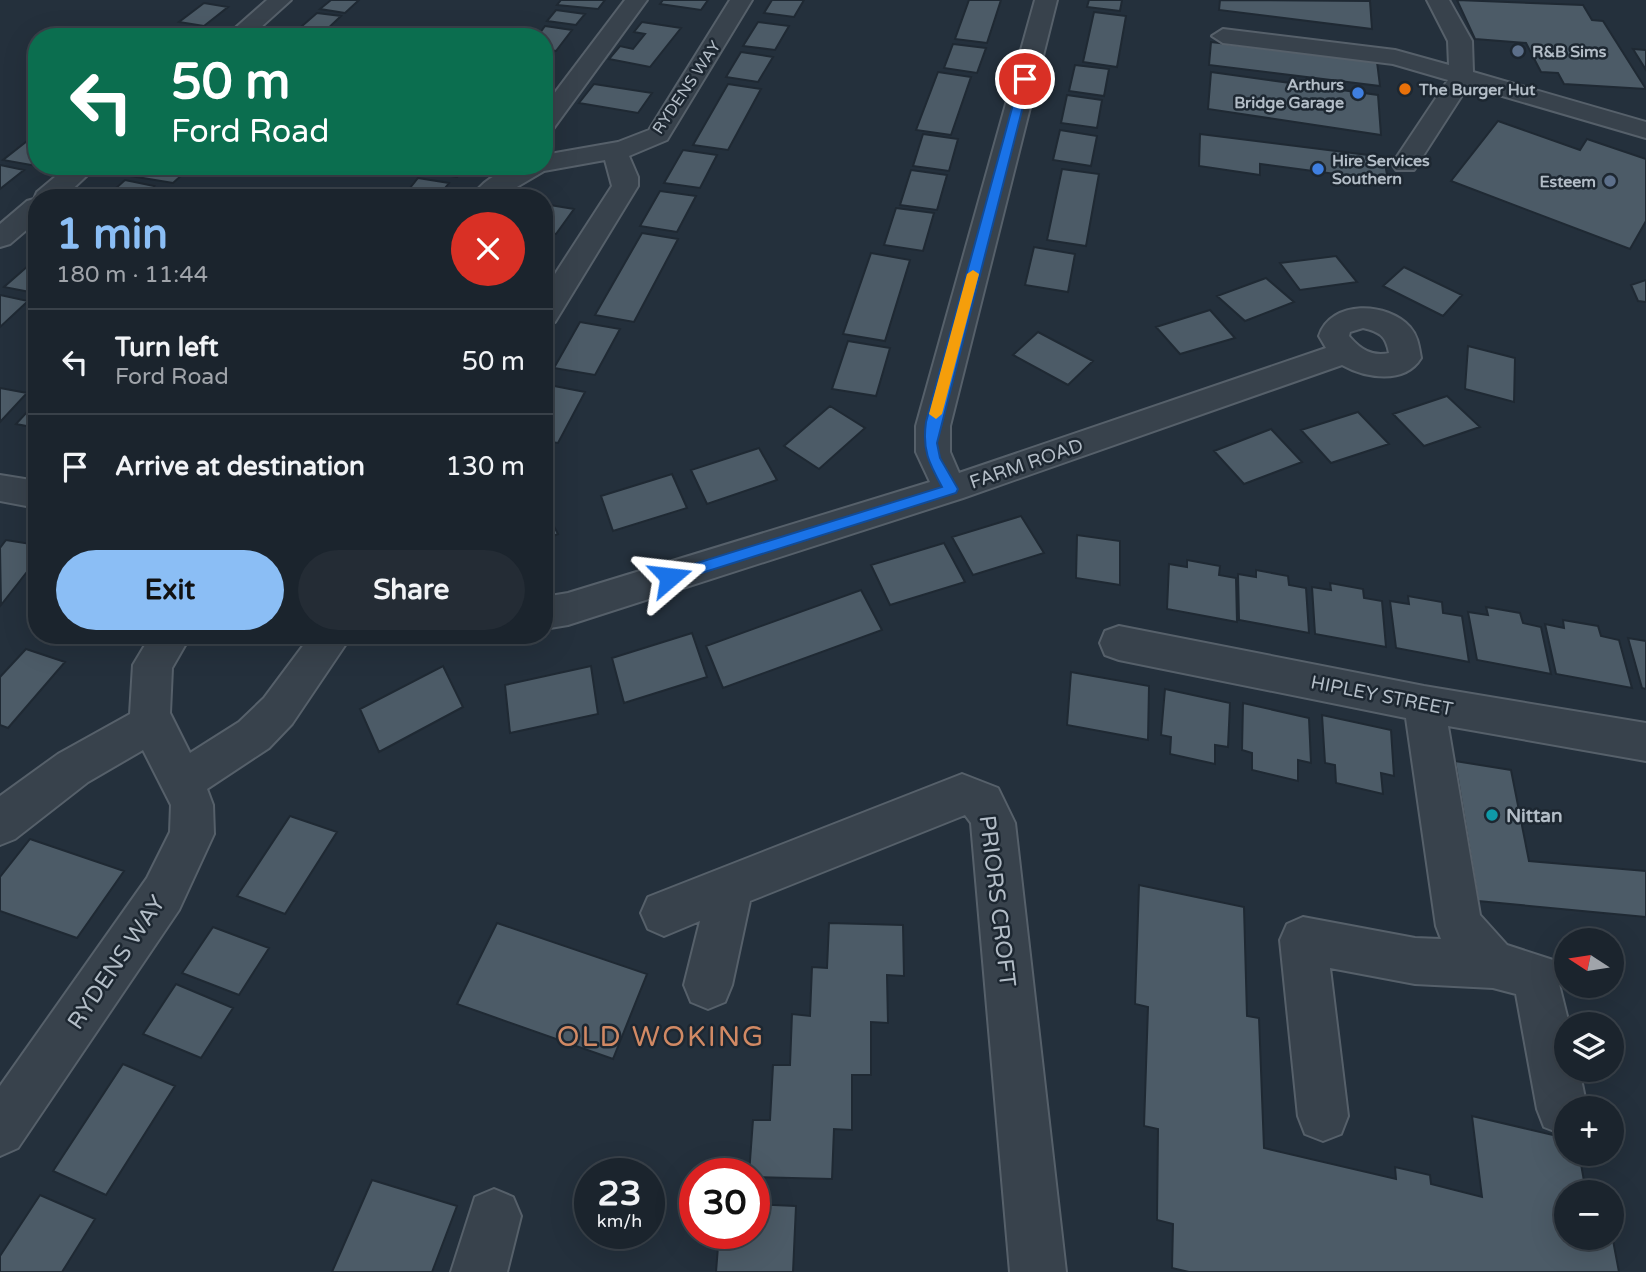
<!DOCTYPE html>
<meta charset="utf-8">
<style>
:root{--surface:#1b242d;--page:#242c35;--text:#f1f3f6;--muted:#a0a4aa;--line:#394149;--accent:#8bbef5}
body{margin:0;font-family:"Varela Round",sans-serif;background:var(--page);color:var(--text);height:100vh;display:flex;flex-direction:column;font-size:26px;white-space:nowrap}
*{box-sizing:border-box;margin:0}
p{font-size:23px;color:var(--muted)}
.icon{flex:none;width:38px;height:38px;fill:none;stroke:currentColor;stroke-width:2;stroke-linecap:round;stroke-linejoin:round}
.map{position:relative;flex:1;overflow:hidden}
.drawer{position:absolute;left:28px;top:189px;width:525px;height:455px;display:flex;flex-direction:column;background:var(--surface);border-radius:28px;box-shadow:0 7px 28px #0002,0 0 0 2px var(--line)}
.drawer>*{flex:none}
.top-card{position:absolute;left:28px;top:28px;width:525px;height:147px;border-radius:28px;box-shadow:0 7px 28px #0002,0 0 0 2px var(--line);background:#0b6e4f;color:#fff;overflow:hidden}
.needle{width:46px;rotate:282deg}
.tools{position:absolute;left:1554px;top:928px;display:grid;gap:14px}
.tools a{display:grid;place-items:center;width:70px;height:70px;border-radius:50%;background:var(--surface);box-shadow:0 7px 28px #0002,0 0 0 2px var(--line);font-size:35px}
.speed{position:absolute;left:574px;top:1158px;display:flex;gap:14px;font-size:35px;font-weight:700;text-align:center}
.speed>*{display:grid;place-content:center;width:91px;height:91px;border-radius:50%;background:var(--surface);box-shadow:0 7px 28px #0002,0 0 0 2px var(--line);line-height:1}
.speed small{font-size:18px;font-weight:400}
.speed .limit{border:10px solid #d22;background:#fff;color:#111}
.pin{position:absolute;display:grid;place-items:center;width:60px;height:60px;color:#fff;margin:-30px;border:4px solid #fff;border-radius:50%;box-shadow:0 2px 7px #0007}
.me{position:absolute;width:77px;margin:-38px;rotate:73deg;stroke-linejoin:round;filter:drop-shadow(0 0 5px #0008)}
.turn{display:flex;align-items:center;gap:24px;height:147px;padding:0 28px;font-size:32px}
.turn .icon{width:91px;height:91px;stroke-width:2.5}
.turn b{display:block;font-size:49px;line-height:60px}
.round{display:grid;place-items:center;flex:none;width:74px;height:74px;border-radius:37px;background:var(--page)}
.head{display:flex;align-items:center;justify-content:space-between;height:119px;padding:0 28px}
h1{font-size:42px;font-weight:700;line-height:52px;color:var(--accent)}
.primary-button{display:flex;gap:14px;margin-top:auto;padding:14px 28px}
.primary-button a{flex:1;height:80px;border-radius:42px;background:var(--accent);color:#111;font-size:28px;font-weight:700;line-height:80px;text-align:center}
.primary-button a+a{background:var(--page);color:var(--text)}
ul{padding:0;list-style:none}
li{display:flex;align-items:center;gap:21px;height:105px;padding:0 28px;border-top:2px solid var(--line)}
li div{flex:1}
li b{display:block;font-size:26px}
li em{font-style:normal}
.map>svg:first-child{display:block}
.building{fill:#4c5b67;stroke:#1f2933;stroke-width:2}
.lines{fill:none;stroke-linecap:round;stroke-linejoin:round}
.minor-casing{stroke:#56606a;stroke-width:4}
.minor{fill:#38424c;fill-rule:evenodd}
.route{fill:#1a73e8;stroke:#114b97;stroke-width:2}
.slow{fill:#f59e0b}
.service-dot{fill:#5c6f8a;stroke:#1d2731;stroke-width:2.5}
.food-dot{fill:#e8710a;stroke:#1d2731;stroke-width:2.5}
.shop-dot{fill:#3f7fe0;stroke:#1d2731;stroke-width:2.5}
.culture-dot{fill:#0f9aa8;stroke:#1d2731;stroke-width:2.5}
.labels{text-anchor:middle;stroke-width:5;stroke-linejoin:round;paint-order:stroke}
.far-poi-label{font-size:16px;font-weight:bold;fill:#b3bdc7;stroke:#1d2731;text-anchor:start}
.far-street-label{font-size:16px;fill:#b3bdc7;stroke:#1d2731}
.street-label{font-size:19px;fill:#b3bdc7;stroke:#1d2731}
.poi-label{font-size:19px;font-weight:bold;fill:#b3bdc7;stroke:#1d2731;text-anchor:start}
.near-street-label{font-size:23px;fill:#b3bdc7;stroke:#1d2731}
.near-quarter-label{font-size:28px;letter-spacing:2px;fill:#d18964;stroke:#1d2731}
</style>
<div class="map">
<svg width="1646" height="1272" viewBox="0 0 1646 1272">
<rect width="100%" height="100%" fill="#24303c"/>
<path class="building" d="M331,0H359L345,13L320,9Z
M561,0H605L598,9L557,5Z
M663,0H708L701,10L660,4Z
M772,0H804L794,17L764,13Z
M969,0H1001L987,43L955,39Z
M1089,0H1122L1120,11L1087,7Z
M1220,0L1370,1L1372,29L1219,10Z
M1457,0L1583,5L1592,20L1603,21L1646,89L1564,84L1558,73L1541,72L1526,43L1475,39Z
M204,3L228,7L204,26L179,22Z
M556,10L585,14L576,25L547,21Z
M1094,12L1126,16L1117,67L1083,62Z
M317,13L341,16L320,36L294,33Z
M642,22L681,28L650,67L609,59L620,46L633,49L645,34L634,32Z
M758,22L789,26L775,50L743,46Z
M545,26L572,30L556,51L544,49V37H537Z
M175,27L199,31L192,37H162Z
M1211,42L1377,62L1380,86L1209,65Z
M953,44L986,48L977,73L944,68Z
M1633,49L1646,50V70Z
M741,52L773,57L758,82L726,77Z
M1075,65L1109,69L1104,96L1069,91Z
M938,72L971,77L951,135L916,130Z
M1211,72L1378,95L1381,135L1208,109Z
M594,84L652,93L638,113L579,103Z
M728,84L761,89L728,150L693,145Z
M1067,95L1102,100L1097,128L1061,123Z
M1498,121L1580,150L1587,139L1646,159V221L1630,249L1451,181Z
M1060,130L1097,136L1091,166L1053,160Z
M36,134L37,160L31,165L3,160Z
M923,134L958,139L949,171L913,166Z
M1200,134L1384,157L1388,181L1260,164V175L1199,166Z
M683,150L717,155L700,188L664,183Z
M0,165L24,170L0,189Z
M142,166H192L173,183L131,176Z
M431,166H465L457,177L426,172Z
M1062,169L1099,174L1086,246L1047,240Z
M911,170L947,175L937,210L900,205Z
M418,178L449,183L437,198H402Z
M125,180L154,186L140,198H105Z
M660,191L696,196L677,232L640,226Z
M544,204L574,209L556,234L544,232Z
M896,208L934,213L923,251L884,245Z
M642,233L678,239L634,322L595,315Z
M1034,247L1075,254L1068,292L1025,285Z
M871,253L910,260L885,341L843,334Z
M1336,256L1357,282L1300,290L1280,263Z
M37,258L35,293L4,287Z
M1404,267L1462,295L1443,316L1383,286Z
M1266,278L1294,302L1245,321L1217,296Z
M1646,280V302L1638,301L1631,285Z
M0,295L28,301L0,327Z
M1210,310L1235,338L1180,354L1156,327Z
M580,322L620,329L595,375L554,368Z
M1038,332L1093,361L1068,385L1013,355Z
M848,341L890,348L876,396L832,389Z
M1468,346L1515,358L1514,402L1465,389Z
M544,384L585,392L558,443L544,441Z
M0,388L27,393L0,422Z
M1447,396L1480,427L1424,446L1393,414Z
M37,401V428L16,424Z
M830,406L865,428L819,469L784,446Z
M1358,412L1389,444L1331,463L1301,430Z
M1271,429L1302,462L1244,484L1214,451Z
M759,448L777,480L707,504L691,470Z
M672,474L687,508L613,531L601,496Z
M544,508L558,534L544,540Z
M1021,516L1044,553L973,575L952,537Z
M1077,535L1120,541V585L1076,578Z
M6,540L37,545V559L1,605L0,548Z
M944,543L965,582L890,605L871,565Z
M1187,560L1220,566L1219,575L1236,578L1237,622L1167,609L1169,564L1187,567Z
M1256,570L1288,576L1289,585L1306,588L1309,633L1239,620L1238,574L1256,577Z
M1330,583L1363,589L1364,598L1382,601L1386,647L1315,634L1312,587L1331,590Z
M861,590L882,630L723,688L706,646Z
M1408,596L1442,602L1443,613L1462,616L1469,662L1396,648L1390,601L1409,604Z
M1486,607L1520,613L1523,623L1541,627L1551,674L1477,660L1468,612L1488,615Z
M1563,620L1598,626L1601,636L1619,640L1632,688L1556,674L1545,624L1564,628Z
M692,633L707,677L624,703L612,658Z
M1628,638L1646,641V689L1642,688Z
M26,649L65,662L8,728L0,725V677Z
M443,666L463,707L379,752L360,709Z
M591,666L598,714L510,733L505,685Z
M1071,672L1149,686L1148,740L1067,725Z
M1165,689L1230,703L1228,747L1215,745V764L1170,754L1171,737L1161,735Z
M1243,703L1309,718L1311,763L1298,760V781L1252,770V753L1242,750Z
M1322,715L1391,730L1394,776L1381,773L1383,794L1336,783L1335,765L1325,763Z
M1455,761L1511,770L1529,861L1646,871V917L1478,901Z
M290,816L337,832L285,914L237,896Z
M30,839L124,871L77,938L0,911V877Z
M1139,885L1244,907L1247,1016L1259,1018L1264,1148L1396,1179L1395,1167L1430,1175L1431,1184L1482,1197L1472,1116L1566,1138V1153H1579L1586,1192H1566V1237H1612V1235L1619,1272H1189L1172,1268L1173,1224L1157,1220L1158,1129L1144,1126L1148,1007L1135,1004Z
M497,923L647,974L613,1059L457,1004Z
M829,923L903,925L904,976L887,975L888,1023L871,1022V1075H852V1130L834,1129L832,1179L754,1177L749,1174L753,1120H770L773,1065H790L792,1014L810,1016L812,967L827,968Z
M213,927L269,948L239,995L182,973Z
M176,984L233,1008L201,1058L143,1034Z
M123,1064L175,1086L106,1195L53,1171Z
M372,1180L457,1206L432,1272H332Z
M40,1195L95,1219L62,1272H0V1256Z
M754,1204L796,1206L793,1272H716L719,1234H754Z"/>
<g class="lines">
<g class="minor-casing">
<path id="minor" d="M267,0H291L250,37H225Z
M625,0H647L553,129L544,131V107Z
M730,0H752L667,140L629,156L638,177V186L555,322L544,325V291L612,186L605,160L544,171L498,198H471C489,171 514,166 544,166V155L618,142L649,130Z
M1035,0H1057L950,426V452L959,473L1326,348L1319,336C1331,299 1388,302 1410,327C1418,336 1419,347 1421,358C1405,385 1365,378 1342,365L963,498L568,625L544,629V597L568,593L930,482L916,452V426ZM1363,328C1380,332 1386,336 1389,353C1372,357 1360,349 1349,336L1350,332Z
M1427,0H1449L1472,41L1473,72L1646,122V138L1468,86L1414,170H1396L1392,164L1448,80L1393,64L1223,43L1212,36L1223,29L1395,50L1449,65L1448,41Z
M68,166H97L63,198H37V221L10,244L0,247V224L27,201L34,199L37,192Z
M0,475L37,481V508L0,501Z
M1119,626L1424,686L1646,723V761L1448,726L1480,915L1507,945L1553,960L1569,1024H1566V1069H1579L1587,1108H1566V1133L1562,1134L1544,1127L1537,1109L1516,994L1493,988L1415,984L1330,968L1348,1116L1341,1134L1323,1141L1305,1134L1298,1116L1280,940L1287,924L1303,917L1415,938L1441,939L1436,926L1406,718L1119,660L1105,655L1100,643L1105,631Z
M151,635H191L172,668L170,713L190,753L239,722L264,698L311,635H352L292,724L269,748L207,789L213,805L214,834L179,910L18,1148L0,1156V1086L147,878L170,832L171,805L143,750L88,782L15,839L0,845V796L58,754L130,714L133,665Z
M962,774L998,788L1015,823L1066,1272H1010L971,823L965,815L750,901L732,985L725,1002L708,1009L691,1002L684,985L700,921L664,936L648,929L641,913L648,897Z
M494,1189L513,1197L521,1216L507,1272H451L475,1197Z"/>
</g>
<use href="#minor" class="minor"/>
</g>
<path class="route" d="M1025,76L1030,79L937,443L940,458L958,489L956,493L670,583L665,581V573L942,487C929,463 922,450 926,422L1020,79Z"/>
<path class="slow" d="M973,270L979,274L942,414L936,419L929,414L967,274Z"/>
<g class="service-dot">
<circle cx="1518" cy="51" r="7"/>
<circle cx="1610" cy="181" r="7"/>
</g>
<circle class="food-dot" cx="1405" cy="89" r="7"/>
<g class="shop-dot">
<circle cx="1358" cy="93" r="7"/>
<circle cx="1318" cy="169" r="7"/>
</g>
<circle class="culture-dot" cx="1492" cy="815" r="7"/>
<g class="labels">
<g class="far-poi-label">
<text x="1532" y="57">R&amp;B Sims</text>
<text x="1344" y="90" text-anchor="end">Arthurs<tspan x="1344" dy="18">Bridge Garage</tspan></text>
<text x="1419" y="95">The Burger Hut</text>
<text x="1332" y="166">Hire Services<tspan x="1332" dy="18">Southern</tspan></text>
<text x="1596" y="187" text-anchor="end">Esteem</text>
</g>
<g class="far-street-label">
<text transform="translate(686 87) rotate(-56)" y="6">RYDENS WAY</text>
</g>
<g class="street-label">
<text transform="translate(1026 463) rotate(-19)" y="7">FARM ROAD</text>
<text transform="translate(1382 695) rotate(11)" y="7">HIPLEY STREET</text>
</g>
<g class="poi-label">
<text x="1506" y="822">Nittan</text>
</g>
<g class="near-street-label">
<text transform="translate(998 901) rotate(83)" y="8">PRIORS CROFT</text>
<text transform="translate(116 962) rotate(-56)" y="8">RYDENS WAY</text>
</g>
<g class="near-quarter-label">
<text x="661" y="1046">OLD WOKING</text>
</g>
</g>
</svg>
<div class="tools">
<a><svg class="needle" viewBox="-14 -14 28 28"><path d="M0-13l5 13h-10z" fill="#e53935"/><path d="M0 13l5-13h-10z" fill="#a0a4aa"/></svg></a>
<a><svg class="icon" aria-label="layers" viewBox="0 0 24 24"><path d="M12 4l9 5-9 5-9-5zM3 14l9 5 9-5"/></svg></a>
<a>+</a>
<a>−</a>
</div>
<div class="speed"><div>23<small>km/h</small></div><div class="limit">30</div></div>
<div class="pin" style="left:1025px;top:79px;background:#d93025"><svg class="icon" aria-label="arrive" viewBox="0 0 24 24"><path d="M6 21V4h12l-3 4 3 4H6"/></svg></div>
<svg class="me" style="left:670px;top:577px" viewBox="-20 -20 40 40"><path d="M0-17L14 15 0 8-14 15z" fill="#1a73e8" stroke="#fff" stroke-width="4"/></svg>
<div class="top-card">
<div class="turn"><svg class="icon" aria-label="left" viewBox="0 0 24 24"><path d="M17 20v-9H6M10 6l-5 5 5 5"/></svg><div><b>50 m</b>Ford Road</div></div>
</div>
<section class="drawer">
<div class="head"><div><h1>1 min</h1><p>180 m · 11:44</p></div><a class="round" style="background:#d93025;color:#fff"><svg class="icon" aria-label="close" viewBox="0 0 24 24"><path d="M6 6l12 12M18 6L6 18"/></svg></a></div>
<ul>
<li><svg class="icon" aria-label="left" viewBox="0 0 24 24"><path d="M17 20v-9H6M10 6l-5 5 5 5"/></svg><div><b>Turn left</b><p>Ford Road</p></div><em>50 m</em></li>
<li><svg class="icon" aria-label="arrive" viewBox="0 0 24 24"><path d="M6 21V4h12l-3 4 3 4H6"/></svg><div><b>Arrive at destination</b></div><em>130 m</em></li>
</ul>
<div class="primary-button"><a>Exit</a><a>Share</a></div>
</section>
</div>
